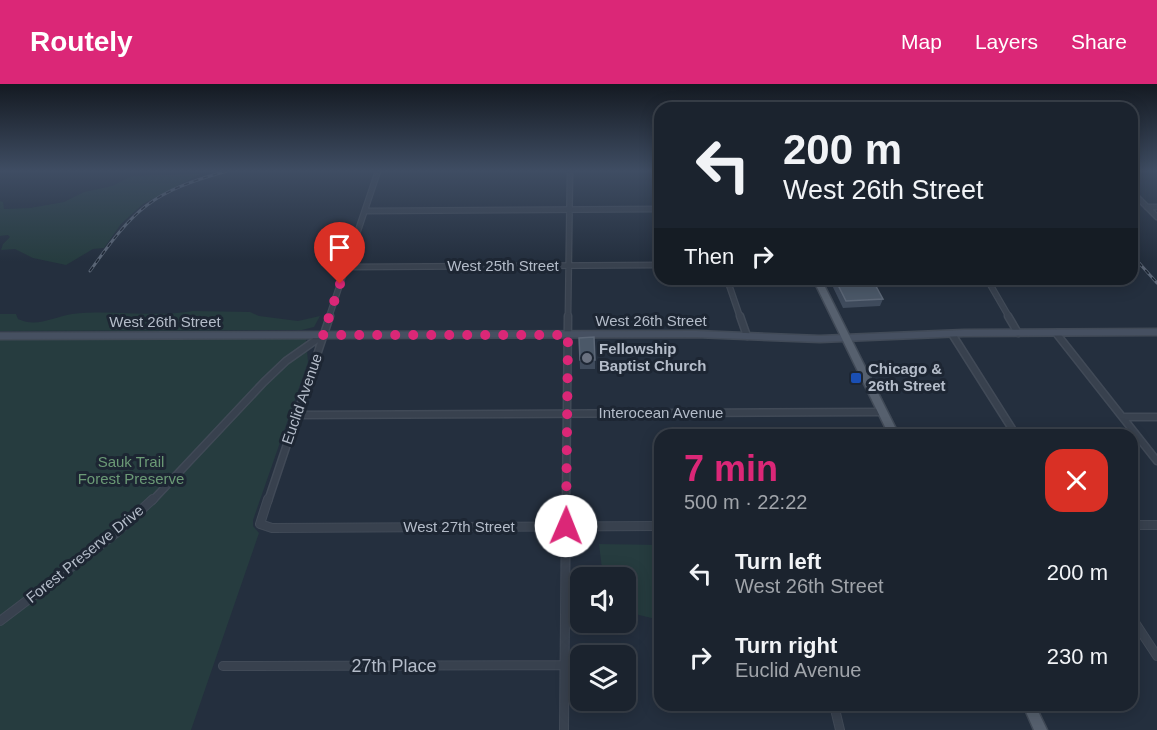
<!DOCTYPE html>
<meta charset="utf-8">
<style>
:root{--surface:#1b232e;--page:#242b36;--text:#f1f3f6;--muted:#a0a4aa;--line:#39404a;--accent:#db2777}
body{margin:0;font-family:Helvetica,sans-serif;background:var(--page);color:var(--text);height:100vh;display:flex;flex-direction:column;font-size:22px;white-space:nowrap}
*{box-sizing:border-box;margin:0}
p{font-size:20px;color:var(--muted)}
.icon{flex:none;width:33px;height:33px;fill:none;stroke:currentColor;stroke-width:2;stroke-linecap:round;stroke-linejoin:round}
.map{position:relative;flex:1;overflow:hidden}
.drawer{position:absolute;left:654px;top:345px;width:484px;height:282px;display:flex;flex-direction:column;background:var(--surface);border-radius:18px;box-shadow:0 3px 15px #0003,0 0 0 2px var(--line)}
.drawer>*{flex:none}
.hud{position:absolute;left:654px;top:18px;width:484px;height:183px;border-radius:18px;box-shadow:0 3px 15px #0003,0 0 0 2px var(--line);background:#1b232e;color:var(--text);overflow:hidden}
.tools{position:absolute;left:570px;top:483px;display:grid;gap:12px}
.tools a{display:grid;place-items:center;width:66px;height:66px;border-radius:12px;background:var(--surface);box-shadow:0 3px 15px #0003,0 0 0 2px var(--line);font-size:30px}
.pin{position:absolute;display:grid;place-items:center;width:51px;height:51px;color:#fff;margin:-62px -26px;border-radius:50% 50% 50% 0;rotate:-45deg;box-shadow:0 0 6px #0007}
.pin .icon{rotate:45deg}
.me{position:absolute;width:66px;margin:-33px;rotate:1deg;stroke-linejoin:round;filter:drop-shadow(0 0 4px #0008)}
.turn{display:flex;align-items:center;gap:21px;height:126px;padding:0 30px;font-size:27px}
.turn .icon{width:78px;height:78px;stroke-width:2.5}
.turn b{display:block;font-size:42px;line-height:51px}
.then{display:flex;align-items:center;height:57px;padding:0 30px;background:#0003;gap:12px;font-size:22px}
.round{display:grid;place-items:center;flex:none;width:63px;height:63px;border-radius:18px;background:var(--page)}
.summary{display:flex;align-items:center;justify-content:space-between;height:102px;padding:0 30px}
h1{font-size:36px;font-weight:700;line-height:45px;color:var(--accent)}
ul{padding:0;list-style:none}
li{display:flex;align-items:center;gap:18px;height:84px;padding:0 30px}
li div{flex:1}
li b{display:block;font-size:22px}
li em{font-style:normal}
header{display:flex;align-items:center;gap:36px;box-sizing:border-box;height:84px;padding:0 30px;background:var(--accent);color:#fff}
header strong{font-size:28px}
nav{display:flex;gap:33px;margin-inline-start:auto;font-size:21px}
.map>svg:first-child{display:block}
.green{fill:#263c3f}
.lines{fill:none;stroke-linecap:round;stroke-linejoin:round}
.street-far2-casing{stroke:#414a57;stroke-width:7}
.street-far1-casing{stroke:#414a57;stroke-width:9}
.street-casing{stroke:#414a57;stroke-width:10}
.secondary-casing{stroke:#414a57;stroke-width:3}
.primary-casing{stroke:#414a57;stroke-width:3}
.street-far2{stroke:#38414e;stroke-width:4.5}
.street-far1{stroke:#38414e;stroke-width:6}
.street{stroke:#38414e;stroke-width:8}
.secondary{fill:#465061;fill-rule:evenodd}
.primary{fill:#56606e;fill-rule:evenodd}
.rail-casing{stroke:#5a6575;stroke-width:3}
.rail{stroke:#1d2633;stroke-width:1.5;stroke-dasharray:5;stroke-linecap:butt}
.wall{fill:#3f4b5c}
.building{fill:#4b5868;stroke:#5c6777;stroke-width:1.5}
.route{stroke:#db2777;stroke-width:10;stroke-dasharray:0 18}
.worship-dot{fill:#6b7280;stroke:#1d2633;stroke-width:2}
.transit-dot{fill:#1a4fb4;stroke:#1d2633;stroke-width:2}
.labels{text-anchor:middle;stroke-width:6;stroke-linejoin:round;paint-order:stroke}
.street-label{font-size:15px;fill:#b4bcc9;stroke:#1d2633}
.poi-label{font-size:15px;font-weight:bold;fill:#b4bcc9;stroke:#1d2633;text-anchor:start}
.park-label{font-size:15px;fill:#6b9a76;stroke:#1d2633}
.near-street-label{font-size:18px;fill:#b4bcc9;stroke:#1d2633}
</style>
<header>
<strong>Routely</strong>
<nav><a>Map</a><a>Layers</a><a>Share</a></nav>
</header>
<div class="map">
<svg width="1157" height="646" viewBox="0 0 1157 646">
<rect width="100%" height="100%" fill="#242f3e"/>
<path class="green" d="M200,90L143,120L121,140L104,164L93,165L66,181L33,174L15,165L1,166L3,160L10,153L8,151L0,152V117L3,118L4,125L30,124L64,118L84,108L112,102L132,92Z
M193,227L250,228L259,232L298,237L320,232L314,243L302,246L0,247V230H16L18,235C37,244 53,233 72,230C112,225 153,234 193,227Z
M0,255H306L308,278L253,436V442L259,449L191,646H0Z
M599,460L660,461V536L639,531L626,523V494L603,493Z"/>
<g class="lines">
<g class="street-far2-casing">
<path id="street-far2" d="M1132,108L1157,133
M1147,123H1157
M365,127L660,125
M346,183L660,181
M727,195L740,233
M987,195L1009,233
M329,233L378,87
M568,233L570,87"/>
</g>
<g class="street-far1-casing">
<path id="street-far1" d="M740,232L747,252
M1008,232L1018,249
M1056,249L1157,377
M952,250L1016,351
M296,331L882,328
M1123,333H1157
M152,417L264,298L286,277L323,251
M268,417L330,232
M566,417L568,232"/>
</g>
<g class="street-casing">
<path id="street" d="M268,415L260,440L272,444L660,442
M1132,441H1157
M1132,534L1157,572
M0,537L116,449L153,415
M223,582L564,581
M834,621L840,646
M564,646L566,415"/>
</g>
<g class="secondary-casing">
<path id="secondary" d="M1157,245V251L964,252L820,258L696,253L0,255V249L696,247L820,252L964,246Z"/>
</g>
<g class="primary-casing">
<path id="primary" d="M813,195H821L899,351H889Z
M1023,621H1035L1047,646H1034Z"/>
</g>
<use href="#street-far2" class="street-far2"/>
<use href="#street-far1" class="street-far1"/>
<use href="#street" class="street"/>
<use href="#secondary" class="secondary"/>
<use href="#primary" class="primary"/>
<g class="rail-casing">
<path id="rail" d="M1132,171L1157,199
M90,187C135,124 151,108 227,87"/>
</g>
<use href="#rail" class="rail"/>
</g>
<path class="wall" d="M829,195H872L883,215L880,222L843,224Z
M579,254L595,276V285H580Z"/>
<path class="building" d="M835,195H872L883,215L846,217Z
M594,253L595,276H580L579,254Z"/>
<linearGradient id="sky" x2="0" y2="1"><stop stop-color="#141a22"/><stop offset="0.49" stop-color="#3f4d63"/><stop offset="1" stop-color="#3f4d63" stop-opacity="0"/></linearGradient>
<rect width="1157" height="177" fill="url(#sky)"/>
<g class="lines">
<path class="route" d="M340,200L323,251H568L566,442"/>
</g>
<circle class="worship-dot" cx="587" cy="274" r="6"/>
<rect class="transit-dot" x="850" y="288" width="12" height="12" rx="3"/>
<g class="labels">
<g class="street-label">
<text x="503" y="187">West 25th Street</text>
<text x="651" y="242">West 26th Street</text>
<text x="165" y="243">West 26th Street</text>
<text transform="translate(302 315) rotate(-71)" y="5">Euclid Avenue</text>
<text x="661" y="334">Interocean Avenue</text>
<text x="459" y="448">West 27th Street</text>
<text transform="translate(85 470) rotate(-39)" y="5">Forest Preserve Drive</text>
</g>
<g class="poi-label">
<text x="599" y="270">Fellowship<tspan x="599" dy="17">Baptist Church</tspan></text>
<text x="868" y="290">Chicago &amp;<tspan x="868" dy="17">26th Street</tspan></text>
</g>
<g class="park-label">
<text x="131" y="383">Sauk Trail<tspan x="131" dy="17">Forest Preserve</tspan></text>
</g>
<g class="near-street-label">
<text x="394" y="588">27th Place</text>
</g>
</g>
</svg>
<div class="tools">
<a><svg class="icon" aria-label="sound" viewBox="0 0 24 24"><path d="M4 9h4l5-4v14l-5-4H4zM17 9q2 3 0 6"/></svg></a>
<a><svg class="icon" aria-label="layers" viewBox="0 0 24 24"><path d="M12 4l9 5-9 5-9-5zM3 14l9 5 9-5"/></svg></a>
</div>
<div class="pin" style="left:340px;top:200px;background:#d93025"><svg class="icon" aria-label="arrive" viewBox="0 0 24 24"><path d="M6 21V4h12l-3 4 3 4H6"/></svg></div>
<svg class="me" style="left:566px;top:442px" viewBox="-20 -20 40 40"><circle r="19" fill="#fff"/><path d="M0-13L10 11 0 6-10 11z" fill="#db2777"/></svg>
<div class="hud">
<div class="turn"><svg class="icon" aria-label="left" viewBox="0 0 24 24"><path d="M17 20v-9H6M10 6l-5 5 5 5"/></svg><div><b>200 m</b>West 26th Street</div></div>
<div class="then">Then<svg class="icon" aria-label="right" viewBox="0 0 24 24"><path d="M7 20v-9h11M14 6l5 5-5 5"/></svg></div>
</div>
<section class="drawer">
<div class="summary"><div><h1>7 min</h1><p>500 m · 22:22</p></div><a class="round" style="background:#d93025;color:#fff"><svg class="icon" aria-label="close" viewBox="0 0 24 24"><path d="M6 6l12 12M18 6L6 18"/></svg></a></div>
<ul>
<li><svg class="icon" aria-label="left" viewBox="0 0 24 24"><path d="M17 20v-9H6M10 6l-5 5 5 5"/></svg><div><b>Turn left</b><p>West 26th Street</p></div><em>200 m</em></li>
<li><svg class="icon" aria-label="right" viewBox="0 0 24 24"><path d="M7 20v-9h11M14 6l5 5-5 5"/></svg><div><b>Turn right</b><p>Euclid Avenue</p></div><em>230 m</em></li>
</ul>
</section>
</div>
